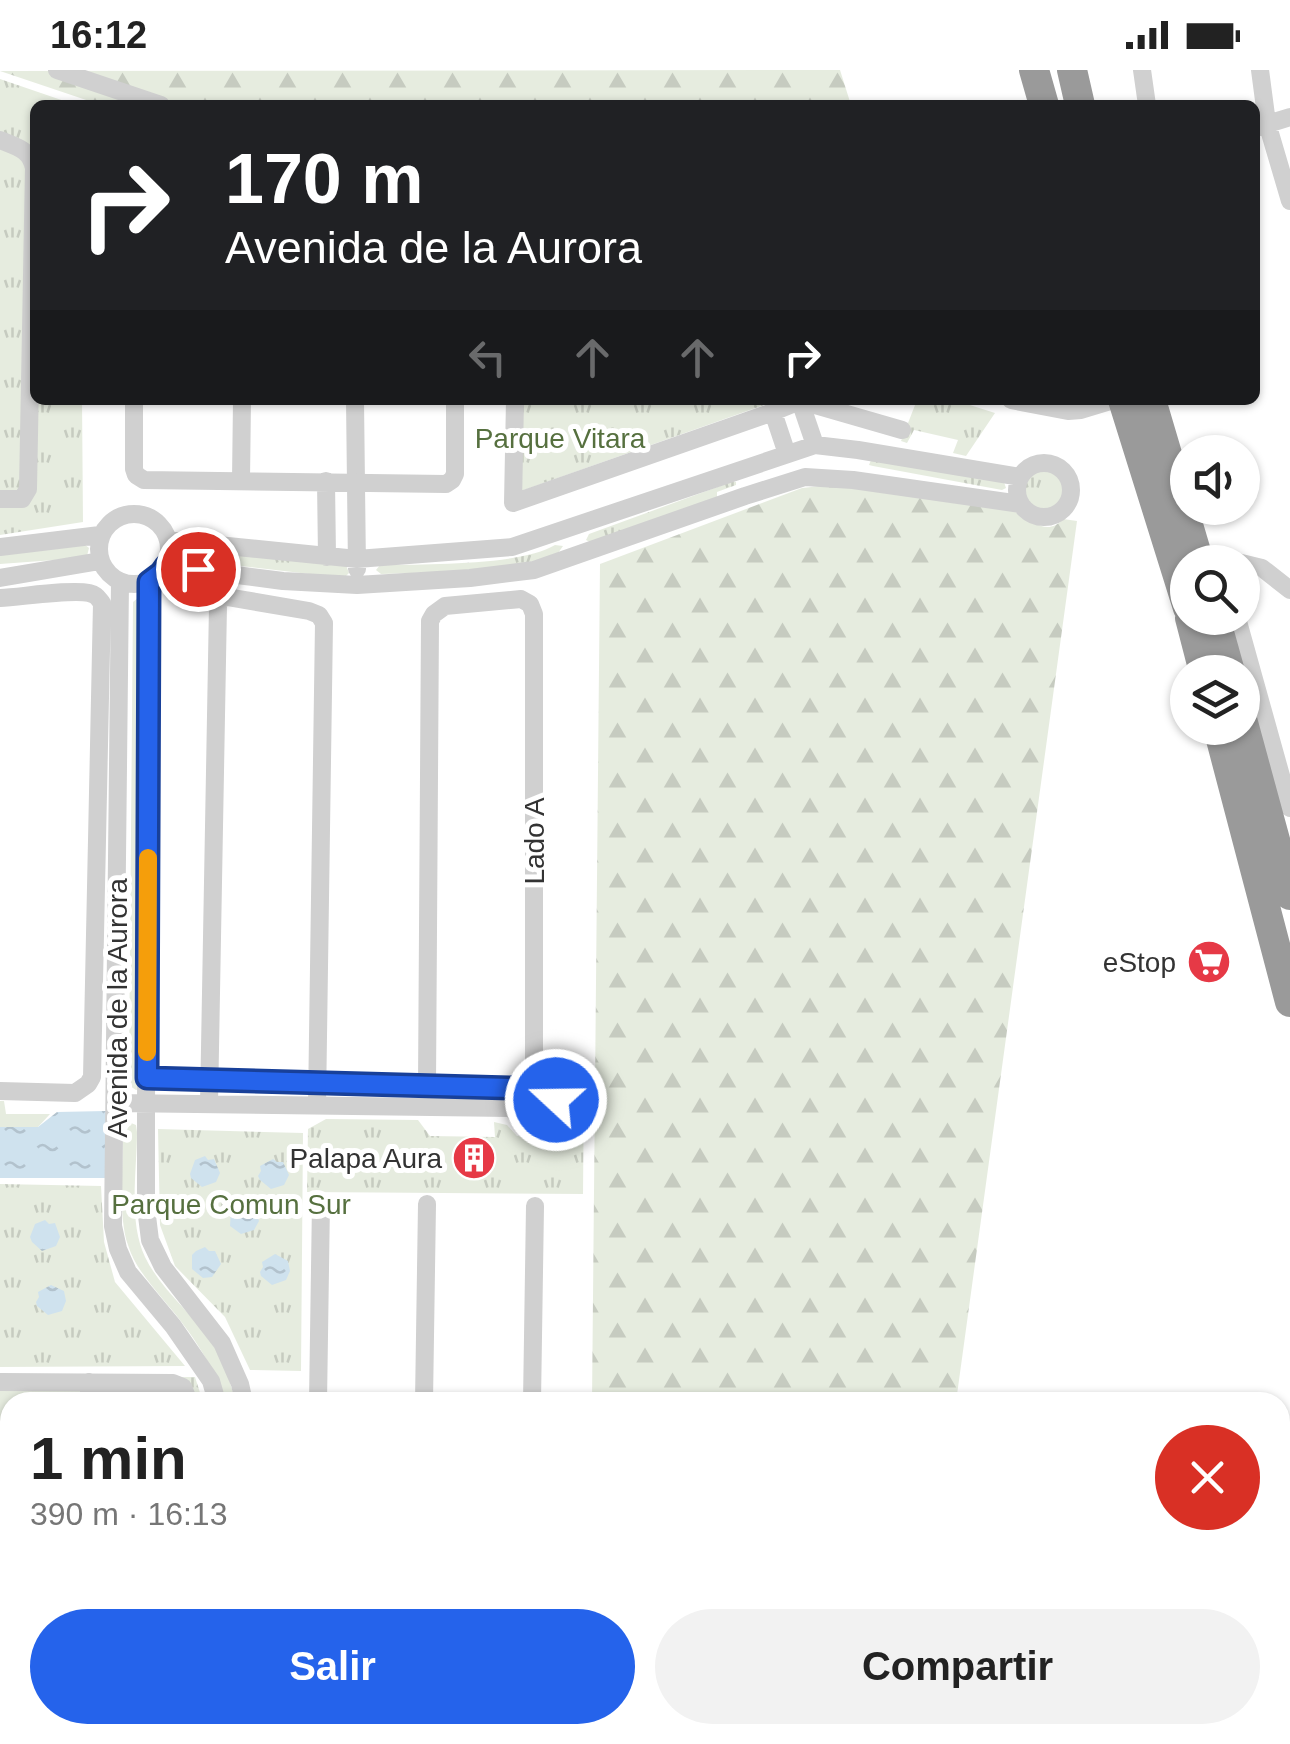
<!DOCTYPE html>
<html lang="es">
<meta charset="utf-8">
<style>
:root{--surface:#fff;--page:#f2f2f2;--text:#222;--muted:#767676;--accent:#2563eb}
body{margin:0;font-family:Arial,sans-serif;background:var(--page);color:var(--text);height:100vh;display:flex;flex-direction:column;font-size:38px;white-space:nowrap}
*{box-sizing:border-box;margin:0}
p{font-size:32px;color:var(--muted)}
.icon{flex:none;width:55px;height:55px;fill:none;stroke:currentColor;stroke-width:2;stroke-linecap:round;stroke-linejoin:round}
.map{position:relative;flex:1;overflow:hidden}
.sheet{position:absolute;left:0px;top:1322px;width:1290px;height:352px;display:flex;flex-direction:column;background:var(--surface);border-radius:30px 30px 0 0;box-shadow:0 2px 8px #0004}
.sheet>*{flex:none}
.hud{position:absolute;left:30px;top:30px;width:1230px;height:305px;border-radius:15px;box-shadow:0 2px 8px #0004;background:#202124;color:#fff;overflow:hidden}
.controls{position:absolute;left:1170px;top:365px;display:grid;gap:20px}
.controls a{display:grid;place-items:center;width:90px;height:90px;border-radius:50%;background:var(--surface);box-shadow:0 2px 8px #0004;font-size:50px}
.pin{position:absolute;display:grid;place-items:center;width:85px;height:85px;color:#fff;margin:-42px;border:5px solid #fff;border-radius:50%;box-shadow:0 2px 10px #0007}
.me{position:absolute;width:110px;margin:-55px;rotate:291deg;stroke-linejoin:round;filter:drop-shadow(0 0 8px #0008)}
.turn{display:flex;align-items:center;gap:35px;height:210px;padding:0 30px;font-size:45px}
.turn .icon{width:130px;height:130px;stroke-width:2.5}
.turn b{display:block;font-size:70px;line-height:85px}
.lanes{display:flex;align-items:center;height:95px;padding:0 30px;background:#0003;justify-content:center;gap:50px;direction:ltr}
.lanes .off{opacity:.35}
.round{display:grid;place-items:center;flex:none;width:105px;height:105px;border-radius:52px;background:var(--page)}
.headline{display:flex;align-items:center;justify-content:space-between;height:170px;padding:0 30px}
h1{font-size:60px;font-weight:700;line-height:75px}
.action{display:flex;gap:20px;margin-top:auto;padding:20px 30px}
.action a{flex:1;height:115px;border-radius:60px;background:var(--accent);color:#fff;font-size:40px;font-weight:700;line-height:115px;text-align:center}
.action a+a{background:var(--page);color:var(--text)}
.status{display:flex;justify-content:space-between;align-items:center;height:70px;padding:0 50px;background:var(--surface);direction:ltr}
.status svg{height:28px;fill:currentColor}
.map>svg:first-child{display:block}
.grass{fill:#e6ecdf}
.forest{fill:url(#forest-firs)}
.park{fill:url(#park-tufts)}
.water{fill:url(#water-ripples)}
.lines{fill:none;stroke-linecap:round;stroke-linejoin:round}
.street{stroke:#d0d0d0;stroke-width:18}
.highway{stroke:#9a9a9a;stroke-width:30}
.route-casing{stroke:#184099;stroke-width:25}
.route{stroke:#2563eb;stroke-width:18}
.slow{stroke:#f59e0b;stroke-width:18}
.labels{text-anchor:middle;stroke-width:10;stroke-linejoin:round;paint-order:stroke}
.park-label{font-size:28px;fill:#56703f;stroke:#fff}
.street-label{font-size:28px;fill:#333;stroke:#fff}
.poi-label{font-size:28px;fill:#333;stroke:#fff;text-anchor:end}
</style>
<div class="status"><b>16:12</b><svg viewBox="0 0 49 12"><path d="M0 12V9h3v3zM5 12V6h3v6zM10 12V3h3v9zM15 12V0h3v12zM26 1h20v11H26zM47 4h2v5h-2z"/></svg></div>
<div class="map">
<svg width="1290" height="1674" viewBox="0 0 1290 1674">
<defs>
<pattern id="forest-firs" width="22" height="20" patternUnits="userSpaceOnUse" patternTransform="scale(2.5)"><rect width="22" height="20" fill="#e6ecdf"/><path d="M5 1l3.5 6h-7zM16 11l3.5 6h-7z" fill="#c6cbc0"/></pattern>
<pattern id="park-tufts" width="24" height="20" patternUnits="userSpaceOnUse" patternTransform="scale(2.5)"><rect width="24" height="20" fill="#e6ecdf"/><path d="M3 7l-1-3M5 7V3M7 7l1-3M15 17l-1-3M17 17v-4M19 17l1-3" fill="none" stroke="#c6cbc0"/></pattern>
<pattern id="water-ripples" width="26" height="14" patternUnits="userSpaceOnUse" patternTransform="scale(2.5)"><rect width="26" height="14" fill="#cfe2ee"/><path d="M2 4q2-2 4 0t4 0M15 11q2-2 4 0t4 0" fill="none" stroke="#b2c2cd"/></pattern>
</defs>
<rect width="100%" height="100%" fill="#fff"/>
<path class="grass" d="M84,474L89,478L87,486L82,488L0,494V481Z
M138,528L142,530L139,1019L136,1020L130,1016L129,993L133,532Z
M0,1031H4L6,1044H50L38,1057H0Z
M131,1053L136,1055L137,1062C137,1101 128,1151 145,1187C161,1220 193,1244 213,1274C224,1291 230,1313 236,1332H226C214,1296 191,1262 166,1233C151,1214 135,1198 128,1175C118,1147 123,1097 123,1066Z"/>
<path class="forest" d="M840,0L851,35H101L0,1Z
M830,415L1019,442C1034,454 1049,465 1063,449L1077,451L956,1332H592L600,494L802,418Z
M589,1665H959L960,1674H589Z"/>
<path class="park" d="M0,9L76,35H35V330H82L83,452L0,465Z
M523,330H773L775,331L521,421Z
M917,330H954L995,343L966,386L953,383L958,370L914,360L907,373L901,371Z
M871,390L1004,412L1006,418L1002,420L873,396L869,395Z
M1024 420a20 20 0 1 1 40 0a20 20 0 1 1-40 0Z
M731,412H736V415L717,422V427L592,473L586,470L589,464Z
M555,475L563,476L556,486C499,501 439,502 381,504L376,500L380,495C423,494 520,496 555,475Z
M184,480L346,495L349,503L344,508L191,490L184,488L182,485Z
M558,992L578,993L584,1006L583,1124L307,1122L308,1059L326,1049L418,1050L430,1066L495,1067L494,1052L507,1055L517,1066L536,1067L556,1062C565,1041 572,1017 551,1001Z
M158,1059L303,1063L301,1301L250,1300L225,1247L175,1196L160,1155Z
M0,1114L101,1116L104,1172L115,1212L185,1296L0,1297Z
M195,1307L203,1332H10V1665H209V1674H0V1308Z"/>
<path class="water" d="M106,1041L105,1108H0V1057H38L57,1042Z
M205,1086L208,1090L214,1089L220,1103L216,1112L202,1117L191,1108L190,1104L195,1090Z
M273,1089L277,1092H283L289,1105L284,1115L271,1119L260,1110L258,1106L261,1101L260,1096Z
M243,1134L247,1137H253L259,1151L254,1160L241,1164L230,1156L231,1141L234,1137Z
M45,1150L49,1154L55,1153L60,1167L56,1176L42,1181L32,1172L30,1167L35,1154Z
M205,1177L209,1181H215L221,1194L212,1207L203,1208L192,1199V1185L196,1181Z
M275,1184L288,1191L290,1201L286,1210L272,1215L261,1206L260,1202L263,1197L262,1192Z
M51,1215L64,1221L66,1231L62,1241L48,1245L37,1236L36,1232L39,1227L38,1222Z"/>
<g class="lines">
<path class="street" d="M57,0L161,35
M1142,0L1147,35
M1260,0L1267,53L1290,131
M1255,58L1290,47
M0,70C16,77 30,79 34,98L28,419L22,429H0
M134,330V399L136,405L144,410L446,414L452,410L455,404V330
M355,330L357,499
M515,330L513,433L773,342
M798,330L902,360
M1011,330L1068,341L1081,340L1114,330
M787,384L773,342L800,331L815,375
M1017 420a27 27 0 1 1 54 0a27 27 0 1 1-54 0Z
M241,410L242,330
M326,411L327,487
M99 479a35 35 0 1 1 70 0a35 35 0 1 1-70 0Z
M168,470L357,489L512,477L815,375L858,380L1020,407
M0,477L100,465
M1196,482L1262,498L1290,520
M166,496L283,511L357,515L470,508L534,500L745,426L805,407L853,410L1021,434
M0,508L100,491
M120,512L113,1156L118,1179L128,1202L173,1256L211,1311L217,1332
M149,512L146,1033V1138L150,1170L163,1197L222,1273L240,1314L244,1332
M0,528C21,527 71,519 89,523C97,525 97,527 102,533L92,1007L88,1014L75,1023L0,1021
M1237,548L1290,738
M427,1015L430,551L434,544L445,536L521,529L530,534L534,544V1010
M116,1033L512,1038L519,1049L532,1055L547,1050C562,1033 555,1015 534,1010L512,1018L147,1008
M209,1034L218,535L220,529L227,527L309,541L319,545L324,553L317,1035
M0,1312L173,1313L183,1317L189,1332
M89,1332V1312
M318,1332L321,1132
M424,1332L427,1134
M532,1332L535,1136
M0,1628H10
M168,1665V1674
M215,1665V1674
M257,1665L259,1674
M313,1668L528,1669"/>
<path class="highway" d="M1034,0L1044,35
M1072,0L1080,35
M1123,330L1188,538
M1151,330L1199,492
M1190,548L1204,602
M1215,548L1230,602
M1242,649L1290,825
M1218,658L1290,932"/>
</g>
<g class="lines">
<g class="route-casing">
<path id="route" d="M198,499L166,496L161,503L149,512L147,1008L512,1018L534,1010L547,1014L556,1030"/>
</g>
<use href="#route" class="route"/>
<path class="slow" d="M147,982L148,788"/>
</g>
<defs>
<g id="supermarket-disc" transform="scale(2.25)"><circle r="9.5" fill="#e63946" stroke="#fff"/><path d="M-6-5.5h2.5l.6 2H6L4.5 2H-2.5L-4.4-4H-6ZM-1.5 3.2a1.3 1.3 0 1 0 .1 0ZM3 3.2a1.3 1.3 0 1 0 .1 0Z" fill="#fff"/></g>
<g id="building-disc" transform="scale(2.25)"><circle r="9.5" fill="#e63946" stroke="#fff"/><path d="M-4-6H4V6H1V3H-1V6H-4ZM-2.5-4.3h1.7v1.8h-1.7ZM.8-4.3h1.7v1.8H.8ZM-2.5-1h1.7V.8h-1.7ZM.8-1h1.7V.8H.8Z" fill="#fff"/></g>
</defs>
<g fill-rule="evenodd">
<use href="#supermarket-disc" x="1209" y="892"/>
<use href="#building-disc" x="474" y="1088"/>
</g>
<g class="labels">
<g class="park-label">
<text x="560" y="378">Parque Vitara</text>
<text x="231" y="1144">Parque Comun Sur</text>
</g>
<g class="street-label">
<text transform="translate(534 771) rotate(-90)" y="10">Lado A</text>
<text transform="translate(117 938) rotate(-90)" y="10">Avenida de la Aurora</text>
</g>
<g class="poi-label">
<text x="1176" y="902">eStop</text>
<text x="442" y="1098">Palapa Aura</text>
</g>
</g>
</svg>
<div class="controls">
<a><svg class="icon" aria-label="sound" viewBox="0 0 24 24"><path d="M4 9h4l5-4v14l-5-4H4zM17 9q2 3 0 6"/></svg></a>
<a><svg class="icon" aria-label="search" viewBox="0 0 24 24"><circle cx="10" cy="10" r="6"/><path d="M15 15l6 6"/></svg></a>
<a><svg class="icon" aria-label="layers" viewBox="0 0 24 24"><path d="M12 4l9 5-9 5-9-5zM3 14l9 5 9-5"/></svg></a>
</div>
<div class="pin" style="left:198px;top:499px;background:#d93025"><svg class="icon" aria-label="arrive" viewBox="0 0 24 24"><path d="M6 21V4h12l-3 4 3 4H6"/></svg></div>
<svg class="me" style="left:556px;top:1030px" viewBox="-20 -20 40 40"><circle r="17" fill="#2563eb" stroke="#fff" stroke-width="3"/><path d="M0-11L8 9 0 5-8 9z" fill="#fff"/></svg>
<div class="hud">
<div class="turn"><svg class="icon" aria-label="right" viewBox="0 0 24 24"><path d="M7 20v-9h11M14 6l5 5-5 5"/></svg><div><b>170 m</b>Avenida de la Aurora</div></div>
<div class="lanes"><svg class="icon off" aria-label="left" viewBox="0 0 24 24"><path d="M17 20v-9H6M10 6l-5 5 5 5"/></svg><svg class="icon off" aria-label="ahead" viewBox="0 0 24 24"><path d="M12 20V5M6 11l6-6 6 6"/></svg><svg class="icon off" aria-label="ahead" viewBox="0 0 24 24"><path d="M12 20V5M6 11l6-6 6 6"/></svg><svg class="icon" aria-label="right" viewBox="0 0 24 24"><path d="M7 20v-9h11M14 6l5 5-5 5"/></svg></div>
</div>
<section class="sheet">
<div class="headline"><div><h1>1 min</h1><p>390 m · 16:13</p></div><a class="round" style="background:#d93025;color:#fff"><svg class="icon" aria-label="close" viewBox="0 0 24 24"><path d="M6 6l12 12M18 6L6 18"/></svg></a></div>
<div class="action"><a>Salir</a><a>Compartir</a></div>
</section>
</div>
